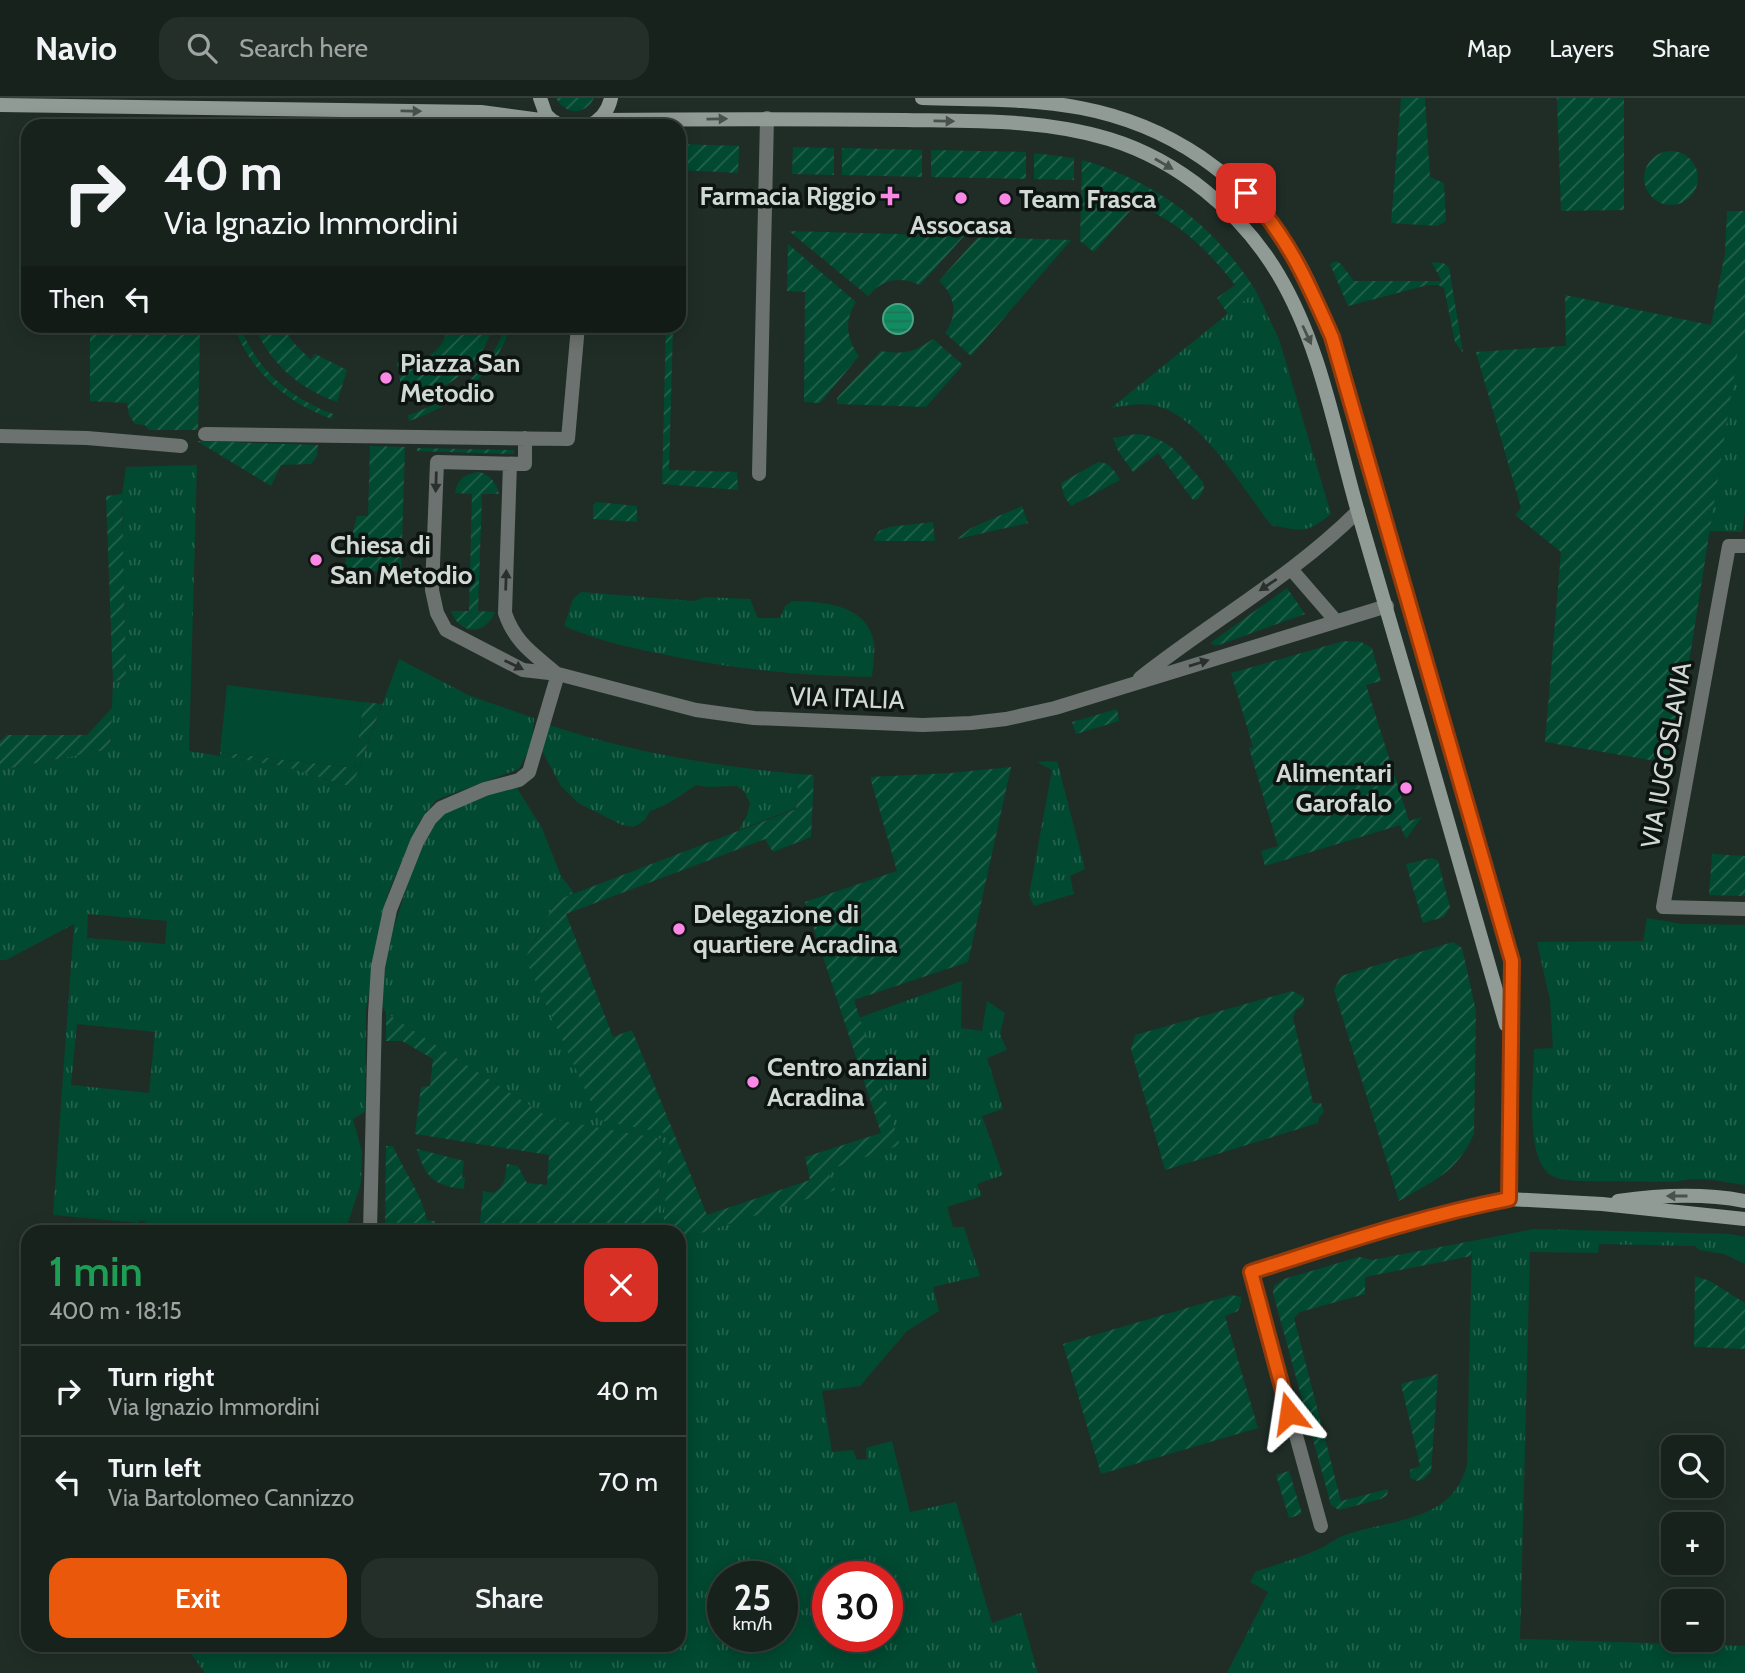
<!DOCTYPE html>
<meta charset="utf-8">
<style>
:root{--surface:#18221d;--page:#252f2a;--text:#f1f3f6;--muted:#9fa4a4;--line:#363f3b;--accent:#ea580c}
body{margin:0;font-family:Cabin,sans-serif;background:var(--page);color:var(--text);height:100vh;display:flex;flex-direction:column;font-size:26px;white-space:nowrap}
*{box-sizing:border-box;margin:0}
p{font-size:23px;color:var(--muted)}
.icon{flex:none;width:38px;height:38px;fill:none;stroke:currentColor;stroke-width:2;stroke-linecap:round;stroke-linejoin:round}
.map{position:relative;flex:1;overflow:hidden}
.sheet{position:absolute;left:21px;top:1127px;width:665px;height:427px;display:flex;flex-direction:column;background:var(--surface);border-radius:21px;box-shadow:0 4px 18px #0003,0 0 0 2px var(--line)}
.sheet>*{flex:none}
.hud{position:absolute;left:21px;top:21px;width:665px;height:214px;border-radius:21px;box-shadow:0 4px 18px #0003,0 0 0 2px var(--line);background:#18221d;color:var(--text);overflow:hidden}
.tools{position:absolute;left:1661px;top:1337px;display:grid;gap:14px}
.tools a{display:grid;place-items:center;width:63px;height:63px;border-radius:14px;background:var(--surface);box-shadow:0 4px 18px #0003,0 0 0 2px var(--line);font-size:35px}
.speed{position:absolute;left:707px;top:1463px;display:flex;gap:14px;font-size:35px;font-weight:700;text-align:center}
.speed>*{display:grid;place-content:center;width:91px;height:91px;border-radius:50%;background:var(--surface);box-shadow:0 4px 18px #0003,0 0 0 2px var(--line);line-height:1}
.speed small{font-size:18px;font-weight:400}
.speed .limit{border:10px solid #d22;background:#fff;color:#111}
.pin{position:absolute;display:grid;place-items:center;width:60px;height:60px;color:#fff;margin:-30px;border-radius:14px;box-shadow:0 4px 10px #0006}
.me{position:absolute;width:77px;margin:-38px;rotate:345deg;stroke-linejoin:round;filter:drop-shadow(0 0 5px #0008)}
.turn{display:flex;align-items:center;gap:24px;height:147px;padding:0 28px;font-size:32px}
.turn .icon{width:91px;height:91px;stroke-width:2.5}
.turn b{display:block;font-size:49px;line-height:60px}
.then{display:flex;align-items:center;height:66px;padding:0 28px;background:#0003;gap:14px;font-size:26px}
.round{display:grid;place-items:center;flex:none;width:74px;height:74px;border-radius:21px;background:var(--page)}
.head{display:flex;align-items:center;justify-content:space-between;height:119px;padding:0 28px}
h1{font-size:42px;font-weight:600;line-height:52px;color:#1e9e55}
.action{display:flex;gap:14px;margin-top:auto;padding:14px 28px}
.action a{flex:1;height:80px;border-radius:21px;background:var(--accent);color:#fff;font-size:28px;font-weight:600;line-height:80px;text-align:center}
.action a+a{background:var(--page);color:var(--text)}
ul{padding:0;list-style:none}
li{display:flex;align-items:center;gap:21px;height:91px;padding:0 28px;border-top:2px solid var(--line)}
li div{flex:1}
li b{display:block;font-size:26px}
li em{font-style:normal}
header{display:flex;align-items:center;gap:42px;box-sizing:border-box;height:98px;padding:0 35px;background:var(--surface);border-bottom:2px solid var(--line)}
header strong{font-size:33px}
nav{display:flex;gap:38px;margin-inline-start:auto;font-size:24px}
.search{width:490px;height:63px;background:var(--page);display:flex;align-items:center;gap:18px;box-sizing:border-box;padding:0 24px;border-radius:21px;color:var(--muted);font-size:26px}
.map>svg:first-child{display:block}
.grass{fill:url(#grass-tufts);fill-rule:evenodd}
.garden{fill:url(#garden-furrows)}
.pitch{fill:#014931}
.water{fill:url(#water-rules);stroke:#4aa384;stroke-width:2}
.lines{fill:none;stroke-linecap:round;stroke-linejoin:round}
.street{stroke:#6c726f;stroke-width:14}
.secondary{stroke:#919b96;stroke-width:14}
.oneway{fill:#49514d}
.oneway2{fill:#2a302d}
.route-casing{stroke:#983908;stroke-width:18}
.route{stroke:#ea580c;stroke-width:12}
.poi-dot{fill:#fb87e6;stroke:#0e1411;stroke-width:2.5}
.labels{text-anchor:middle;stroke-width:7;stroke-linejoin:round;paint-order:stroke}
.poi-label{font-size:26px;font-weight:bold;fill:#d0d9d4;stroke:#0e1411;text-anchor:start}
.street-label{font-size:26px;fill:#d0d9d4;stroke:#0e1411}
</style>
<header>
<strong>Navio</strong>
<div class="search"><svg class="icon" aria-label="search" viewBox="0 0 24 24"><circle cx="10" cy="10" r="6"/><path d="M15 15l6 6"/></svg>Search here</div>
<nav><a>Map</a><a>Layers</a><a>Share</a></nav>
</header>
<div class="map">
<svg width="1745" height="1575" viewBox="0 0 1745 1575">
<defs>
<pattern id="grass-tufts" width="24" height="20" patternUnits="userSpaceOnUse" patternTransform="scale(1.75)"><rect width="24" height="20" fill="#014931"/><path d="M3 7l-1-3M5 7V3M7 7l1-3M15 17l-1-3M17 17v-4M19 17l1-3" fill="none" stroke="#25634e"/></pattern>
<pattern id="garden-furrows" width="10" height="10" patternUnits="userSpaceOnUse" patternTransform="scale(1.75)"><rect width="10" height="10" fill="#014931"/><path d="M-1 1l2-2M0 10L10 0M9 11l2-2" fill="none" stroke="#25634e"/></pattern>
<pattern id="water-rules" width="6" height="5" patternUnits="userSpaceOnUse" patternTransform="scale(1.75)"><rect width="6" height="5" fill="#108c62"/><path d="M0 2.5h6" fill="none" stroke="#207256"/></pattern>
</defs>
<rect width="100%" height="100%" fill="#202d27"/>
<path class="grass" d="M1256,193L1279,241L1331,416C1306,436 1302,433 1271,427C1244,392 1203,322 1160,309C1144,304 1128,307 1111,310Z
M1740,239L1745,240V414L1742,434L1709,433Z
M197,367L189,653L283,668L352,689L399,561L468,597L534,620L532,646L519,671L436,702L420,723L390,790L382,816L366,913L365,1014L353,1021L362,1054L361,1085L345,1134H154V1129L141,1122L138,1125L53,1117L74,826L6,862H0V672L110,651L113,584L126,580L122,396L126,369ZM88,816L167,823L165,846L87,840ZM77,926L155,934L149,995L71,987Z
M581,494L694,503L705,499L750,501L758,520H780L785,508L792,503C821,504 863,505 873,540C876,551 873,567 872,579C800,578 729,571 657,555C626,549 594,541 564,528L573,501Z
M549,627C630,654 713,668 799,676L796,710L739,732L747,717L750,705L744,693L737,688L708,689L696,687C681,697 667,708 650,713L645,722L634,729L622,727L578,705L561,688L542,653Z
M1057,663L1085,771L1070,778L1074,796L1034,808L1029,797L1052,672L1037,664Z
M517,690L542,730L561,778L574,795L557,802L525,860L670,1036L663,1134H656L662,1041L551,1021L386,915L382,908L386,854L414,766L435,724L444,716L491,695Z
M1647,820L1682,826L1745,827V1087C1720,1084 1701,1077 1676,1084L1578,1083C1568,1082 1554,1082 1547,1074C1525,1053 1534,980 1534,951L1553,950L1550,902L1537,844L1643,843Z
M962,883L961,930L982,933L987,903L1005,915L1000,936L1007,952L987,960L1003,1011L982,1018L1003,1077L977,1086L982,1098L947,1109L953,1129H964L980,1178L933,1189L939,1213L907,1233L860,1288L822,1293L832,1354L853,1352L857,1362L867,1361L866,1350L892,1343L910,1414L956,1404L992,1525L1021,1515L1038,1575H205L185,1547H679V1142L834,1092L828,1072L900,1047L858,920ZM723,1479H782V1538H723ZM828,1479H887V1538H828Z
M1534,1131L1730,1136L1745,1139V1166L1724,1156L1699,1152L1695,1148L1599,1146L1598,1155L1530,1154L1520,1541L1745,1548V1575H1227L1268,1494L1250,1484L1255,1474C1277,1466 1300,1460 1321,1450C1329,1446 1336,1440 1345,1437C1391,1421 1453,1424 1467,1367L1472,1143Z"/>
<path class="garden" d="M556,0H594C585,18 565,17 556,0Z
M1401,0H1425L1430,79L1444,85L1446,123L1438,128L1391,125Z
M1557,0H1624V112L1561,113Z
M679,46L739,48L738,75L679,72Z
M793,49L834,50V77L792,76Z
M842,50L922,52V79L842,77Z
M931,52L1026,54V81L931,79Z
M1644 80a27 27 0 1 1 54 0a27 27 0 1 1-54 0Z
M1034,55L1074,60V82L1034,81Z
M1082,62C1156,83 1215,128 1256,193L1228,216L1217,200L1235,187C1207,151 1179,124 1136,106L1094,154L1080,143Z
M1727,113H1745V240H1740L1673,666L1545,644L1561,454L1515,417L1521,410L1476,254L1566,248L1565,197L1711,227L1725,155Z
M789,133L964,138L920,187C900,178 882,181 868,198Z
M978,139L1071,142L971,258L945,235C958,217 956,198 939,183Z
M788,146L856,204C844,223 846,240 859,258L820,305L804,304L805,194L787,193Z
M1336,163L1341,166L1354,183H1442L1431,164L1443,165L1449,169L1463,255L1455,244L1444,190L1438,187H1428L1348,208L1330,166Z
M90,228H200L198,332H149L145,327L135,326L129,317L127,305L90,303Z
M234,228H240C257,272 289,299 333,316L332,321C287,305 250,274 234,228Z
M254,228H282L293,244L311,262L315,256L347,272L337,304C298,290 271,266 254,228Z
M449,228H493C481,270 445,295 403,301L397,264C426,264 441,256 449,228Z
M505,228L533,230L530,235L511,229C494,277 456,307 409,323L408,317C452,303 491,273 505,228Z
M666,228H673L669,372L737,374L738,392L662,386Z
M933,241L963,267L926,309L837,306V300L881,253C903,257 915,254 933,241Z
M1137,336C1171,339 1182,360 1203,384L1204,391L1198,401L1193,402L1158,355L1133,374L1118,353L1113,340Z
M197,343L318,347L317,358L311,366L281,367L271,388Z
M370,348L405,349L401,477L344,469L357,418H368Z
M417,350L514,352V356L417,353Z
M1098,364C1111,365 1114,372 1120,382L1071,408L1064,398L1061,385Z
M479,374C491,377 496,385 499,396H482L478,513L495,514C485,539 459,536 451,513H469L472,396L455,395C457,381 465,376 479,374Z
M122,396L126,580L113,584L106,398Z
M596,404L637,408V424L593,421V407Z
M1022,408L1028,425L957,441L971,430Z
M933,424L935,443H873L879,433L889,429Z
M1287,490L1305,516L1216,548L1210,545Z
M1344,543L1361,544L1372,550L1381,583L1366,587L1409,723L1422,719L1406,741L1400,727L1265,768L1261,753L1278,748L1249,650L1253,649L1231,575Z
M363,604L382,606L352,689L283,668L220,658V654L355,670Z
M112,610L110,651L0,672V643L7,637H87Z
M1117,611L1119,623L1076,636L1072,624Z
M1011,669L968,864L854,902L900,1047L828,1072L835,1092L679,1142V1134H663L670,1036L599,1022L525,860L557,802L796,711L799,676L814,677L811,739L773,754L765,741L566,816L613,939L632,932L707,1117L810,1082L805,1059L881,1035L805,804L897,773L870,679L951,675Z
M1712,756L1745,758V798L1709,797Z
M1432,760L1438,763L1450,809L1444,819L1423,825L1406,766Z
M1453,844L1462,850L1476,913L1474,1036C1456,1075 1435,1082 1399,1103L1334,892L1341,878Z
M1292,893L1304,899L1303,907L1296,912L1293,920L1313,1005H1321L1324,1014L1319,1019L1318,1025L1165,1072L1131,951L1135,937Z
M386,915L551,1021L662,1041L656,1134H465L466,1129L482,1131L480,1124L483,1093L494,1095C506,1087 505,1079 507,1066L518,1068L527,1085L547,1087L549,1057L415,1036L421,989L430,988L433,961L402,943H386Z
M386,1048H393C404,1074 421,1094 427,1122L435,1123L433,1134H385Z
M417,1051L464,1063L462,1079H465L464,1091C434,1088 425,1079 417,1051Z
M1472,1143L1471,1158L1365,1179V1196L1300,1214L1294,1220L1341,1403L1388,1391L1387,1397L1381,1401L1339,1412L1331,1407L1273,1195L1274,1188L1284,1181L1359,1159L1372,1162Z
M1695,1178L1710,1183L1745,1205V1251L1694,1249Z
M1232,1197L1241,1199V1205L1238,1213L1225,1218L1258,1330L1101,1376L1063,1246Z
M1438,1276L1431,1374L1424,1381L1417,1383L1410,1380V1372L1420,1368L1401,1286Z
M1289,1373L1302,1416L1289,1420L1276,1377Z"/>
<path class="pitch" d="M227,587L363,604L355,670L220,654Z"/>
<path class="water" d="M883 221a15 15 0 1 1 30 0a15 15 0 1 1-30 0Z"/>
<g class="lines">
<path class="street" d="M205,336L568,341L578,228
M0,338L87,340L181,348
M525,340V366L437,364L432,492L437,515L446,532L523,572L558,576L696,612L754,620L923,627L971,625L1006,621L1055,610L1387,508
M510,366L505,515C515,545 534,556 557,576
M759,376L767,20
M1745,448H1729L1663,809L1745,811
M1291,471L1336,523
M1140,580C1212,523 1293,478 1358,413
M370,1134L375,916L378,869L390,812L417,744L430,721L441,710L485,691L519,682L529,674L558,576
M1321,1428L1251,1174C1336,1147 1421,1117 1509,1101"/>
<path class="secondary" d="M540,0L546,17L555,25
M922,0C974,2 1030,0 1081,10C1170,27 1242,77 1291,152C1309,179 1320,211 1332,239L1512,863L1509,1101L1602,1106L1745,1121
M0,7L481,14L555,24
M599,22C701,21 803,21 904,22C972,23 1043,21 1109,41C1178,62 1241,114 1278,176C1321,248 1335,334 1358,414C1408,585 1458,755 1506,927
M588,28C600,23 608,14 611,0
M1618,1103C1660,1097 1702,1095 1745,1103"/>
</g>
<defs><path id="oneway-solid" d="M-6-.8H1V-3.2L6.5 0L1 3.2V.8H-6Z" transform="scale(1.75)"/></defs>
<g class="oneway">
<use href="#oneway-solid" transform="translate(411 13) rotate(1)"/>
<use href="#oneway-solid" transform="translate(717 21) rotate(-1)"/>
<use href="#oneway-solid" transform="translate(944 23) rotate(1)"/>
<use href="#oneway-solid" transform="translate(1164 66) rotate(30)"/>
<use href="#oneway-solid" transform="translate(1307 237) rotate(65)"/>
<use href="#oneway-solid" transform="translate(1677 1098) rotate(-180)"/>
</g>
<g class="oneway2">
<use href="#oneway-solid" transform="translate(436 384) rotate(92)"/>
<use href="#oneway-solid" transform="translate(506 482) rotate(-88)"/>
<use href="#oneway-solid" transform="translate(1268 487) rotate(146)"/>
<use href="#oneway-solid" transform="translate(1199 565) rotate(-17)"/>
<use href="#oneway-solid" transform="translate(514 567) rotate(26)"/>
</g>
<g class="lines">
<g class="route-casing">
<path id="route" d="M1246,95C1287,136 1309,187 1332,239L1512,863L1509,1101C1421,1118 1336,1147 1251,1174L1289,1315"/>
</g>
<use href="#route" class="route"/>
</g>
<g class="poi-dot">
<path d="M886.5 87.5h7v7h7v7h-7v7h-7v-7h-7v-7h7z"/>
<circle cx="961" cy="100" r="7"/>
<circle cx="1005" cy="101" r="7"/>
<circle cx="386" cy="280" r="7"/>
<circle cx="316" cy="462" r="7"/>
<circle cx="1406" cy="690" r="7"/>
<circle cx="679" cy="831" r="7"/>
<circle cx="753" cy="984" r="7"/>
</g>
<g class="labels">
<g class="poi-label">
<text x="876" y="107" text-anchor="end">Farmacia Riggio</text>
<text x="1019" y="110">Team Frasca</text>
<text x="961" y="136" text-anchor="middle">Assocasa</text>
<text x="400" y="274">Piazza San<tspan x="400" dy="30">Metodio</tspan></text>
<text x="330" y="456">Chiesa di<tspan x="330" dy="30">San Metodio</tspan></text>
<text x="1392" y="684" text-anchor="end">Alimentari<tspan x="1392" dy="30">Garofalo</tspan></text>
<text x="693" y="825">Delegazione di<tspan x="693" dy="30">quartiere Acradina</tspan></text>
<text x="767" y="978">Centro anziani<tspan x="767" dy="30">Acradina</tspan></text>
</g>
<g class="street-label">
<text transform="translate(847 600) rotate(2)" y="9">VIA ITALIA</text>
<text transform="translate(1666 657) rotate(-80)" y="9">VIA IUGOSLAVIA</text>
</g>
</g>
</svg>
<div class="tools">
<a><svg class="icon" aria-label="search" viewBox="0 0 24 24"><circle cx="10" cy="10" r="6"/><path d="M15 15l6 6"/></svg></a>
<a>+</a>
<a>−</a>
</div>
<div class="speed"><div>25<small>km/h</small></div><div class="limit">30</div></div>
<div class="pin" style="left:1246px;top:95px;background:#d93025"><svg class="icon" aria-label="arrive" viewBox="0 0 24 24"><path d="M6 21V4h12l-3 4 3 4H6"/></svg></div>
<svg class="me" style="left:1289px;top:1315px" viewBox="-20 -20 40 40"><path d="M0-17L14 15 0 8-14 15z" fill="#ea580c" stroke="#fff" stroke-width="4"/></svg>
<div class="hud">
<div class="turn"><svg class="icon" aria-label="right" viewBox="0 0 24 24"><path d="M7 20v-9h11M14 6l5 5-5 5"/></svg><div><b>40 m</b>Via Ignazio Immordini</div></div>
<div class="then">Then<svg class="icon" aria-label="left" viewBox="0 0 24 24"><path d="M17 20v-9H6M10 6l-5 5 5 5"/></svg></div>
</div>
<section class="sheet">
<div class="head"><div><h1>1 min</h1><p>400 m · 18:15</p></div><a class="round" style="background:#d93025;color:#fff"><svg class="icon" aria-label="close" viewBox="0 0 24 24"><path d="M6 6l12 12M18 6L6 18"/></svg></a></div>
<ul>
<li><svg class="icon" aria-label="right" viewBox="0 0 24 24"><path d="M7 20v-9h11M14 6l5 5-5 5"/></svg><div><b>Turn right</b><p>Via Ignazio Immordini</p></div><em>40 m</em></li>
<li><svg class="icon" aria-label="left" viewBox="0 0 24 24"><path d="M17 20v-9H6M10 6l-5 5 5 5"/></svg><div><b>Turn left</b><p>Via Bartolomeo Cannizzo</p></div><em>70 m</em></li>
</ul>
<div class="action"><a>Exit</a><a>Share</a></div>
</section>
</div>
